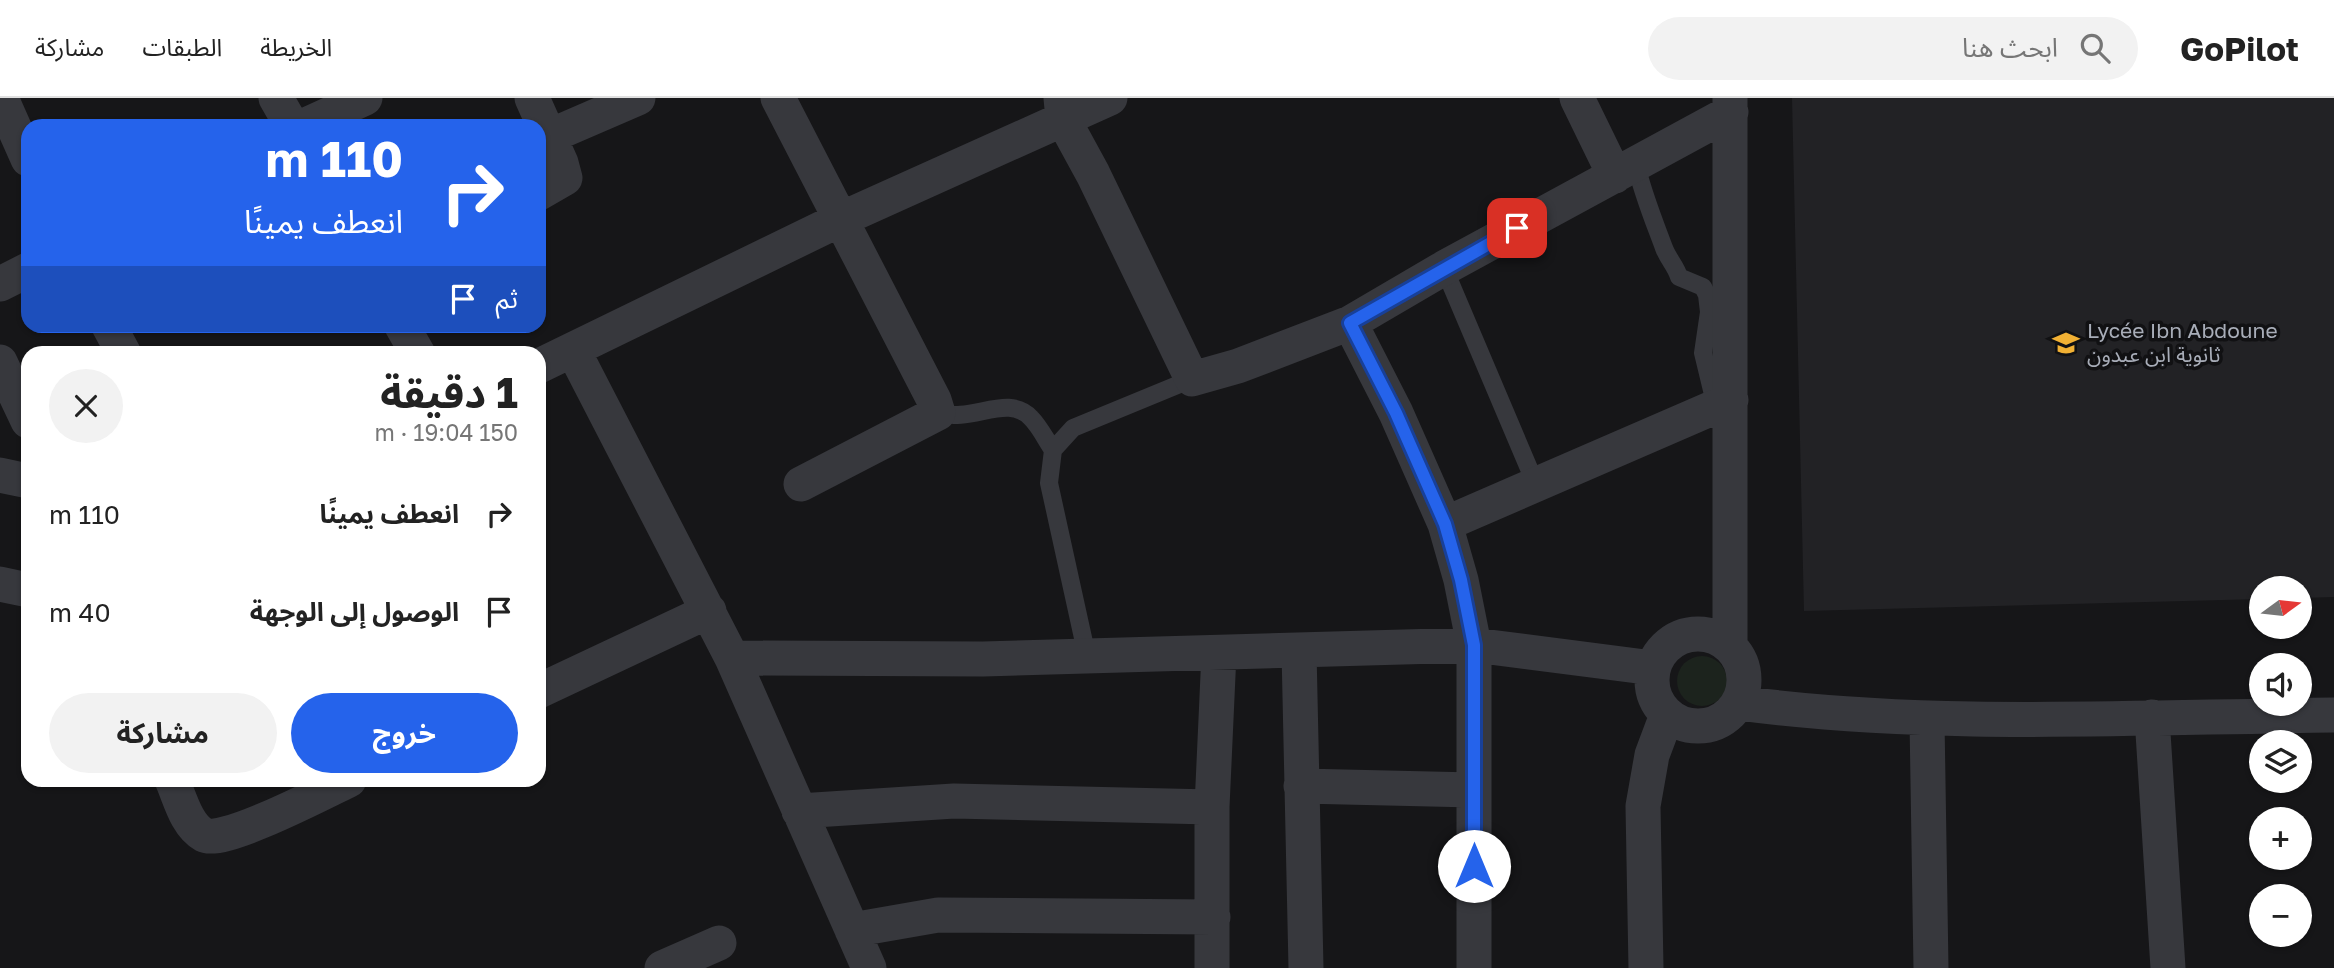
<!DOCTYPE html>
<html lang="ar">
<meta charset="utf-8">
<style>
:root{--surface:#fff;--page:#f2f2f2;--text:#222;--muted:#767676;--line:#e0e0e0;--accent:#2563eb}
body{margin:0;font-family:"Golos Text","Noto Sans Arabic",sans-serif;background:var(--page);color:var(--text);direction:rtl;height:100vh;display:flex;flex-direction:column;font-size:26px;white-space:nowrap}
*{box-sizing:border-box;margin:0}
p{font-size:23px;color:var(--muted)}
.icon{flex:none;width:38px;height:38px;fill:none;stroke:currentColor;stroke-width:2;stroke-linecap:round;stroke-linejoin:round}
.map{position:relative;flex:1;overflow:hidden;direction:ltr}
.panel{position:absolute;left:21px;top:248px;width:525px;height:441px;display:flex;flex-direction:column;background:var(--surface);border-radius:21px;box-shadow:0 2px 5px #0004;direction:rtl}
.panel>*{flex:none}
.top-card{position:absolute;left:21px;top:21px;width:525px;height:214px;border-radius:21px;box-shadow:0 2px 5px #0004;direction:rtl;background:#2563eb;color:#fff;overflow:hidden}
.needle{width:46px;rotate:75deg}
.tools{position:absolute;left:2249px;top:478px;display:grid;gap:14px}
.tools a{display:grid;place-items:center;width:63px;height:63px;border-radius:50%;background:var(--surface);box-shadow:0 2px 5px #0004;font-size:35px}
.pin{position:absolute;display:grid;place-items:center;width:60px;height:60px;color:#fff;margin:-30px;border-radius:14px;box-shadow:0 4px 10px #0006}
.me{position:absolute;width:77px;margin:-38px;rotate:0deg;stroke-linejoin:round;filter:drop-shadow(0 0 5px #0008)}
.turn{display:flex;align-items:center;gap:24px;height:147px;padding:0 28px;font-size:32px}
.turn .icon{width:91px;height:91px;stroke-width:2.5}
.turn b{display:block;font-size:49px;line-height:60px}
.then{display:flex;align-items:center;height:66px;padding:0 28px;background:#0003;gap:14px;font-size:26px}
.round{display:grid;place-items:center;flex:none;width:74px;height:74px;border-radius:37px;background:var(--page)}
.head{display:flex;align-items:center;justify-content:space-between;height:119px;padding:0 28px}
h1{font-size:42px;font-weight:700;line-height:52px}
.cta{display:flex;gap:14px;margin-top:auto;padding:14px 28px}
.cta a{flex:1;height:80px;border-radius:42px;background:var(--accent);color:#fff;font-size:28px;font-weight:700;line-height:80px;text-align:center}
.cta a+a{background:var(--page);color:var(--text)}
ul{padding:0;list-style:none}
li{display:flex;align-items:center;gap:21px;height:98px;padding:0 28px}
li div{flex:1}
li b{display:block;font-size:26px}
li em{font-style:normal}
header{display:flex;align-items:center;gap:42px;box-sizing:border-box;height:98px;padding:0 35px;background:var(--surface);border-bottom:2px solid var(--line)}
header strong{font-size:33px}
nav{display:flex;gap:38px;margin-inline-start:auto;font-size:24px}
.search{width:490px;height:63px;background:var(--page);display:flex;align-items:center;gap:18px;box-sizing:border-box;padding:0 24px;border-radius:38px;color:var(--muted);font-size:26px}
.map>svg:first-child{display:block}
.built{fill:#222225}
.green{fill:#1c231d}
.lines{fill:none;stroke-linecap:round;stroke-linejoin:round}
.lane{stroke:#37383d;stroke-width:18}
.street{stroke:#37383d;stroke-width:35}
.route-casing{stroke:#184099;stroke-width:18}
.route{stroke:#2563eb;stroke-width:12}
.labels{text-anchor:middle;stroke-width:7;stroke-linejoin:round;paint-order:stroke}
.poi-label{font-size:21px;fill:#a8adb8;stroke:#111113;text-anchor:start}
</style>
<header>
<strong>GoPilot</strong>
<div class="search"><svg class="icon" aria-label="search" viewBox="0 0 24 24"><circle cx="10" cy="10" r="6"/><path d="M15 15l6 6"/></svg>ابحث هنا</div>
<nav><a>الخريطة</a><a>الطبقات</a><a>مشاركة</a></nav>
</header>
<div class="map">
<svg width="2334" height="870" viewBox="0 0 2334 870">
<rect width="100%" height="100%" fill="#161618"/>
<path class="built" d="M1792,0H2334V499L2300,500V490H2261V501L1804,513Z"/>
<path class="green" d="M1677 583a25 25 0 1 1 50 0a25 25 0 1 1-50 0Z"/>
<g class="lines">
<path class="lane" d="M1636,66C1642,94 1654,123 1664,150C1668,161 1676,168 1679,179L1703,189L1707,197L1709,214L1703,255L1716,309
M1444,170L1536,387
M938,315C973,325 1008,295 1031,320C1040,329 1046,342 1053,352
M1087,558L1049,385L1053,352L1073,330L1192,281"/>
<path class="street" d="M1,0L28,61
M276,0L292,28
M532,0L561,65L565,80L539,95
M778,0L934,302L938,315L801,386
M1061,0L1063,21L1093,76L1192,281L1238,268L1350,225L1396,315L1445,426L1461,482L1474,547V870
M1577,0L1615,78
M304,28L365,0
M550,38L638,0
M0,186L28,172
M1350,225L1444,170L1731,14
M109,228L124,256
M402,228L418,256
M573,252L732,560L869,870
M0,264L28,323
M539,268L839,122L1110,0
M0,377L28,383
M1445,426L1731,302
M0,486L28,492
M1652 582a46 46 0 1 1 92 0a46 46 0 1 1-92 0Z
M1730,548V0
M1299,553L1306,870
M732,560L983,561L1474,547L1653,570
M539,593L709,513
M1738,605C1935,631 2135,619 2334,617
M2152,619L2168,870
M1927,622L1931,870
M172,682C180,700 186,727 204,737C223,747 326,693 349,682
M1301,688L1474,692
M799,713L954,703L1212,709
M852,832L938,817L1213,819
M662,870L719,845
M1212,870V709L1219,555
M1646,870L1643,708L1652,657L1667,617"/>
</g>
<g class="lines">
<g class="route-casing">
<path id="route" d="M1474,768V547L1461,482L1445,426L1396,315L1350,225L1517,130"/>
</g>
<use href="#route" class="route"/>
</g>
<defs>
<g id="school-bare" transform="scale(2.1)"><path d="M0-5L7-2L0 1L-7-2ZM-4 1L0 2.5L4 1V4Q0 6-4 4Z" fill="#f2b134" stroke="#111113" stroke-width="2.5" paint-order="stroke"/></g>
</defs>
<g fill-rule="evenodd">
<use href="#school-bare" x="2066" y="245"/>
</g>
<g class="labels">
<g class="poi-label">
<text x="2087" y="240">Lycée Ibn Abdoune<tspan x="2087" dy="24">ثانوية ابن عبدون</tspan></text>
</g>
</g>
</svg>
<div class="tools">
<a><svg class="needle" viewBox="-14 -14 28 28"><path d="M0-13l5 13h-10z" fill="#e53935"/><path d="M0 13l5-13h-10z" fill="#767676"/></svg></a>
<a><svg class="icon" aria-label="sound" viewBox="0 0 24 24"><path d="M4 9h4l5-4v14l-5-4H4zM17 9q2 3 0 6"/></svg></a>
<a><svg class="icon" aria-label="layers" viewBox="0 0 24 24"><path d="M12 4l9 5-9 5-9-5zM3 14l9 5 9-5"/></svg></a>
<a>+</a>
<a>−</a>
</div>
<div class="pin" style="left:1517px;top:130px;background:#d93025"><svg class="icon" aria-label="arrive" viewBox="0 0 24 24"><path d="M6 21V4h12l-3 4 3 4H6"/></svg></div>
<svg class="me" style="left:1474px;top:768px" viewBox="-20 -20 40 40"><circle r="19" fill="#fff"/><path d="M0-13L10 11 0 6-10 11z" fill="#2563eb"/></svg>
<div class="top-card">
<div class="turn"><svg class="icon" aria-label="right" viewBox="0 0 24 24"><path d="M7 20v-9h11M14 6l5 5-5 5"/></svg><div><b>110 m</b>انعطف يمينًا</div></div>
<div class="then">ثم<svg class="icon" aria-label="arrive" viewBox="0 0 24 24"><path d="M6 21V4h12l-3 4 3 4H6"/></svg></div>
</div>
<section class="panel">
<div class="head"><div><h1>1 دقيقة</h1><p>150 m · 19:04</p></div><a class="round"><svg class="icon" aria-label="close" viewBox="0 0 24 24"><path d="M6 6l12 12M18 6L6 18"/></svg></a></div>
<ul>
<li><svg class="icon" aria-label="right" viewBox="0 0 24 24"><path d="M7 20v-9h11M14 6l5 5-5 5"/></svg><div><b>انعطف يمينًا</b></div><em>110 m</em></li>
<li><svg class="icon" aria-label="arrive" viewBox="0 0 24 24"><path d="M6 21V4h12l-3 4 3 4H6"/></svg><div><b>الوصول إلى الوجهة</b></div><em>40 m</em></li>
</ul>
<div class="cta"><a>خروج</a><a>مشاركة</a></div>
</section>
</div>
